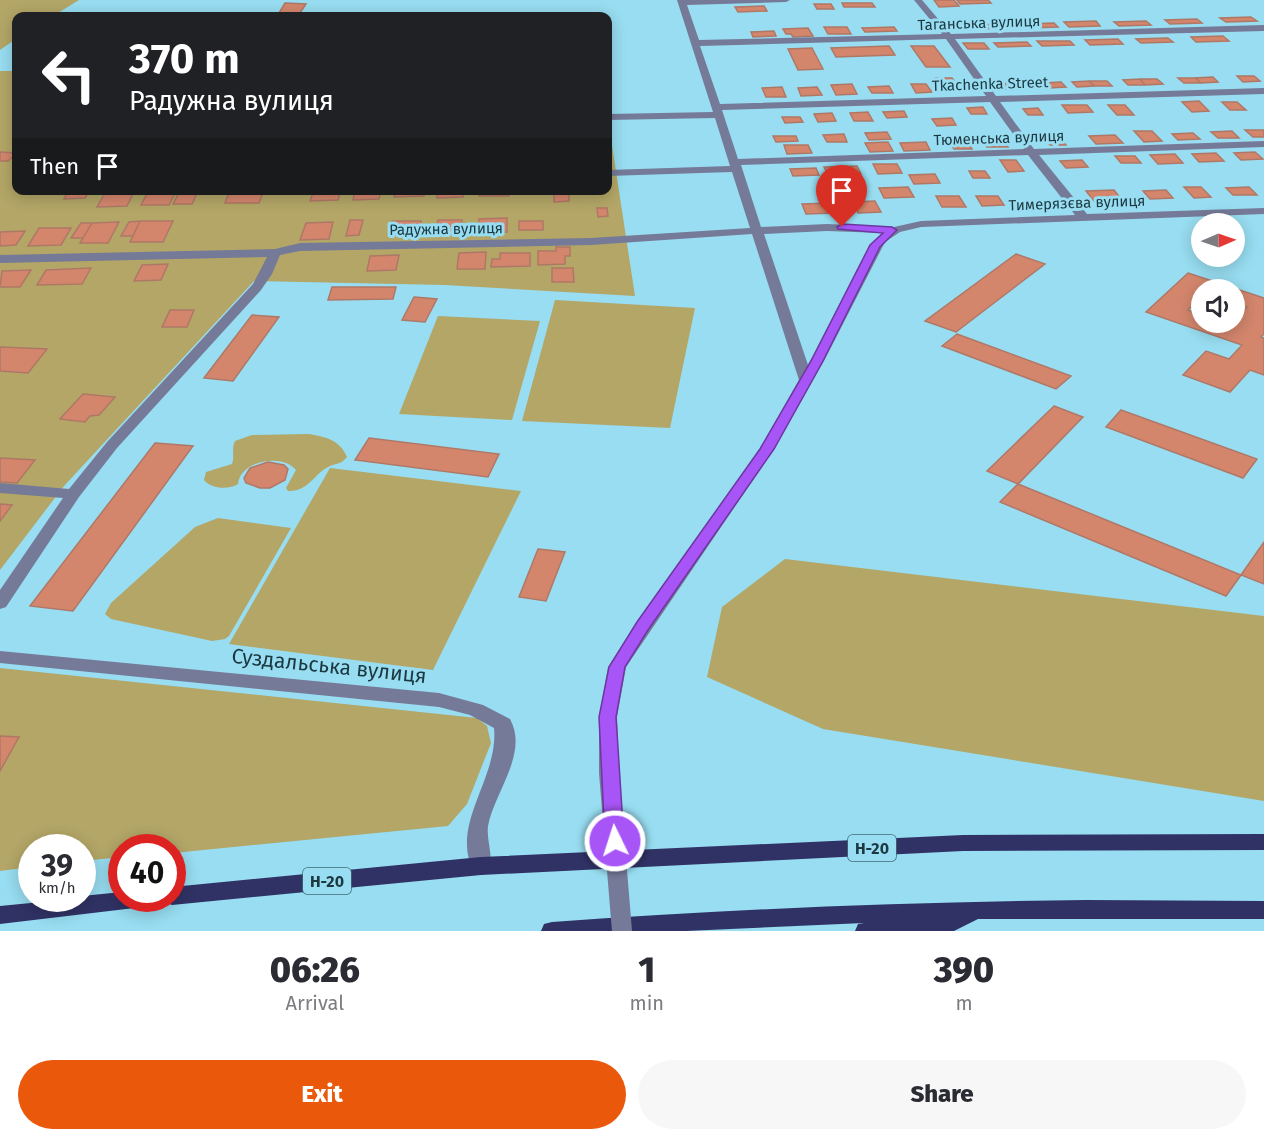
<!DOCTYPE html>
<meta charset="utf-8">
<style>
:root{--surface:#fff;--page:#f7f7f7;--text:#2b2b33;--muted:#7c7c81;--accent:#ea580c}
body{margin:0;font-family:"Fira Sans",sans-serif;background:var(--page);color:var(--text);height:100vh;display:flex;flex-direction:column;font-size:22px;white-space:nowrap}
*{box-sizing:border-box;margin:0}
p{font-size:20px;color:var(--muted)}
.icon{flex:none;width:33px;height:33px;fill:none;stroke:currentColor;stroke-width:2;stroke-linecap:round;stroke-linejoin:round}
.map{position:relative;height:931px;overflow:hidden}
.sheet{display:flex;flex-direction:column;background:var(--surface);flex:1}
.sheet>*{flex:none}
.hud{position:absolute;left:12px;top:12px;width:600px;height:183px;border-radius:12px;box-shadow:0 3px 15px #0003;background:#202124;color:#fff;overflow:hidden}
.needle{width:39px;rotate:88deg}
.buttons{position:absolute;left:1191px;top:213px;display:grid;gap:12px}
.buttons a{display:grid;place-items:center;width:54px;height:54px;border-radius:50%;background:var(--surface);box-shadow:0 3px 15px #0003;font-size:30px}
.speed{position:absolute;left:18px;top:834px;display:flex;gap:12px;font-size:30px;font-weight:700;text-align:center}
.speed>*{display:grid;place-content:center;width:78px;height:78px;border-radius:50%;background:var(--surface);box-shadow:0 3px 15px #0003;line-height:1}
.speed small{font-size:15px;font-weight:400}
.speed .limit{border:9px solid #d22;background:#fff;color:#111}
.pin{position:absolute;display:grid;place-items:center;width:51px;height:51px;color:#fff;margin:-62px -26px;border-radius:50% 50% 50% 0;rotate:-45deg;box-shadow:0 0 6px #0007}
.pin .icon{rotate:45deg}
.me{position:absolute;width:66px;margin:-33px;rotate:356deg;stroke-linejoin:round;filter:drop-shadow(0 0 4px #0008)}
.turn{display:flex;align-items:center;gap:21px;height:126px;padding:0 18px;font-size:27px}
.turn .icon{width:78px;height:78px;stroke-width:2.5}
.turn b{display:block;font-size:42px;line-height:51px}
.then{display:flex;align-items:center;height:57px;padding:0 18px;background:#0003;gap:12px;font-size:22px}
.eta{display:flex;justify-content:space-evenly;align-items:center;height:102px;text-align:center}
.eta b{font-size:36px;font-weight:800;line-height:42px}
.action{display:flex;gap:12px;margin-top:auto;padding:12px 18px}
.action a{flex:1;height:69px;border-radius:36px;background:var(--accent);color:#fff;font-size:24px;font-weight:800;line-height:69px;text-align:center}
.action a+a{background:var(--page);color:var(--text)}
.map>svg:first-child{display:block}
.green{fill:#b3a667}
.building{fill:#d4866d;stroke:#af7866;stroke-width:1.5;fill-rule:evenodd}
.lines{fill:none;stroke-linecap:round;stroke-linejoin:round}
.minor{fill:#757a98;fill-rule:evenodd}
.major{fill:#303265;fill-rule:evenodd}
.minor-bridge{stroke:#757a98;stroke-width:20}
.route{fill:#a855f7;stroke:#6d37a1;stroke-width:1.5}
.labels{text-anchor:middle;stroke-width:6;stroke-linejoin:round;paint-order:stroke}
.far-street-label{font-size:15px;fill:#1c3840;stroke:#98ddf1}
.shield{fill:#98ddf1;stroke:#416a75;stroke-width:1.5}
.shield-label{font-size:16px;font-weight:bold;fill:#1c3840}
.near-street-label{font-size:21px;fill:#1c3840;stroke:#98ddf1}
</style>
<div class="map">
<svg width="1264" height="931" viewBox="0 0 1264 931">
<rect width="100%" height="100%" fill="#98ddf1"/>
<path class="green" d="M0,0H79L53,16H16V39L0,50Z
M0,71H16V190H608V119L635,296L445,285L254,281L64,486L0,570Z
M555,300L695,308L670,428L522,421Z
M438,316L540,321L512,420L399,414Z
M309,434C326,437 340,440 347,457C341,464 338,463 330,466C314,473 309,492 288,491L286,488L296,470C283,453 240,460 238,484C229,490 211,489 204,480L206,472L232,464C235,456 231,450 235,441L252,435Z
M330,468L521,491L433,670L229,644Z
M218,518L291,528L229,636L225,639L212,641L111,619L105,614L111,603L195,527Z
M785,559L1264,616V801L823,729L707,677L722,607Z
M0,668L477,718L487,726L491,743L467,804L448,826L173,853L172,848H122L121,857L83,861L82,848H32L31,867L0,871Z"/>
<path class="building" d="M934,0H954L959,6L939,7Z
M957,0H988L991,3L960,4Z
M285,3L306,4L300,13H279Z
M842,3H872L875,7H844Z
M814,4H831L834,9H817Z
M764,6L767,11L738,12L735,7Z
M1251,17L1257,21L1226,22L1220,18Z
M1197,19L1202,23L1170,24L1165,20Z
M1096,21L1100,26L1069,27L1064,22Z
M1146,21L1151,25L1119,26L1114,22Z
M1054,23L1058,27L1026,28L1022,24Z
M1008,24L1012,28L980,29L977,25Z
M824,27H847L851,34H828Z
M894,27L897,31L865,32L862,28Z
M808,28L813,36L793,37L791,34H786L783,29Z
M774,31L776,36L753,37L751,32Z
M1223,36L1229,41L1196,42L1191,37Z
M1168,38L1173,42L1141,43L1136,39Z
M1118,39L1123,44L1090,45L1085,40Z
M1037,41H1070L1074,45L1042,46Z
M1027,42L1031,46L998,47L994,43Z
M963,43H984L989,49H968Z
M889,46L895,55L836,57L831,48Z
M911,46H934L950,67H926Z
M812,48L823,69L798,70L788,49Z
M1237,76H1254L1260,81L1243,82Z
M1213,77L1218,82L1201,83L1195,78Z
M936,78H952L959,87L942,88Z
M1178,78H1195L1201,83H1184Z
M1140,79H1157L1163,84L1145,85Z
M1140,79L1145,85H1128L1123,80Z
M1089,81H1107L1112,86H1094Z
M1089,81L1094,86L1077,87L1072,82Z
M1061,82L1066,87L1048,88L1044,83Z
M1015,83L1019,89H1004L1000,84Z
M1027,83H1044L1048,88H1031Z
M852,84L857,94L836,95L831,85Z
M911,84H926L932,92L916,93Z
M889,86L893,93H872L868,87Z
M782,87L786,97H766L762,88Z
M817,87L822,95L801,96L798,88Z
M1199,101L1209,111L1192,112L1182,102Z
M1222,102H1237L1246,110H1230Z
M1062,105H1087L1093,112L1068,113Z
M1108,105H1125L1134,115H1117Z
M983,107L987,114H971L967,108Z
M1038,108L1043,115H1028L1023,109Z
M904,111L907,117L887,118L883,112Z
M868,112L873,121H854L850,113Z
M832,113L836,121L818,122L814,114Z
M782,117H800L803,122L785,123Z
M952,118L956,125L937,126L932,119Z
M1245,130H1264V137H1253Z
M1134,131H1152L1162,141L1144,142Z
M1232,131L1239,138H1218L1211,132Z
M887,132L891,139L869,140L865,133Z
M1193,133L1200,139L1178,140L1172,134Z
M844,134L847,142H827L823,135Z
M1115,135L1123,143L1096,144L1089,136Z
M773,136H796L798,141L776,142Z
M981,137H1001L1008,147H987Z
M1045,138H1061L1066,145H1050Z
M948,141H967L972,149H954Z
M888,142L893,151L870,152L865,143Z
M926,142L930,150L904,151L900,143Z
M784,145H808L812,153L787,154Z
M0,152L16,153V154L8,161H0Z
M1255,152L1263,159L1241,160L1234,153Z
M1216,153L1224,161L1199,162L1192,154Z
M1175,154L1183,163L1158,164L1150,155Z
M1115,156H1135L1141,163H1121Z
M1000,160H1016L1024,171L1008,172Z
M1082,160L1088,167L1066,168L1060,161Z
M873,164H897L902,173L878,174Z
M857,166L861,174L828,175L824,167Z
M816,168L819,175L793,176L790,169Z
M969,171H985L990,178H973Z
M935,174L940,183L914,184L909,175Z
M908,187L914,197L884,198L879,188Z
M1184,187H1201L1211,197L1194,198Z
M1249,187L1257,195H1233L1226,188Z
M69,190H90L85,198L64,199Z
M230,190H264L259,203H225Z
M314,190H341L338,200L310,201Z
M355,190H381L379,199L353,200Z
M396,190H425L424,196L394,197Z
M438,190H463V197L437,198Z
M480,190H509V196H479Z
M1114,190L1122,200L1094,201L1086,191Z
M1166,190L1173,198L1150,199L1143,191Z
M176,191L169,205H141L148,192Z
M180,191H198L192,204H173Z
M134,192L127,206L97,207L105,193Z
M554,192H569V201L554,202Z
M936,196H959L966,207H942Z
M976,196H998L1004,205L982,206Z
M875,201L881,212L858,213L853,202Z
M830,203L834,213L806,214L802,204Z
M597,208H607L608,216L598,217Z
M507,218V232L478,233L479,219Z
M350,220H363L359,235L346,236Z
M438,220H462L461,234H436Z
M140,221L133,236H121L129,222Z
M140,221H173L163,242H130Z
M392,221H421L419,234L389,235Z
M519,221H543V230H519Z
M119,222L108,243H80L92,223Z
M333,222L329,239L300,240L306,223Z
M81,223H92L83,238H71Z
M39,228H71L61,245L28,246Z
M25,231L16,245L0,246V232Z
M556,247H570V256H565V264L538,265V251H556Z
M486,252L485,269H457L459,253Z
M500,253H530V266L491,267L492,259H500Z
M1016,254L1045,264L956,332L925,321Z
M399,255L396,270L367,271L370,256Z
M168,264L161,280L134,281L142,265Z
M91,268L82,284L37,285L46,270Z
M552,268H573L574,282H552Z
M31,270L20,287H0L2,271Z
M1188,273L1264,298V334L1261,337L1264,338V375L1250,370L1230,392L1183,375L1206,351L1229,359L1242,345L1146,312ZM1202,290H1234V303L1247,307L1231,324L1202,322V315L1188,310L1202,297Z
M332,287H396L393,299L328,300Z
M414,297L437,299L425,322L402,320Z
M170,310H194L187,327H162Z
M252,315L279,317L233,381L204,378Z
M957,334L1071,376L1056,389L942,346Z
M0,347L47,349L28,373L0,371Z
M83,394L115,397L99,415L90,416L85,422L60,419Z
M1054,406L1083,417L1018,484L987,471Z
M1121,410L1257,459L1243,478L1106,427Z
M369,438L499,454L488,477L355,460Z
M155,443L193,446L73,611L30,606Z
M0,458L35,460L17,483L0,482Z
M268,462L284,465L288,469L285,480L270,488H260L246,483L244,478L250,468Z
M1018,484L1241,575L1226,596L1000,502Z
M0,504L12,505L0,521Z
M1264,542V584L1241,575Z
M538,549L565,552L546,601L519,597Z
M0,736L19,737L0,771Z"/>
<g class="lines">
<path class="minor" d="M677,0H790L786,2L687,5L699,40L942,34L914,0H922L951,34L1264,25V31L955,39L996,96L1264,88V94L1000,102L1034,149L1264,141V147L1039,155L1087,214L1264,208V214L921,227L900,232L885,242L824,361L774,449L626,667L617,717L619,773L616,778L609,780L602,778L599,773V717L608,667L637,622L760,449L799,380L752,234L591,245L300,251L280,255L272,274L261,290L117,448L79,497L6,607L0,609V590L63,498L0,493V483L69,489L107,442L253,284L267,257L0,263V255L275,249L300,243L591,238L750,228L732,172L608,176V170L730,166L715,118L608,120V114L713,112ZM946,39L986,96L720,104L700,46ZM990,102L1024,149L738,159L722,110ZM1028,155L1075,215L921,221L894,227L827,224L761,227L741,165ZM827,231L882,233L870,245L808,365L764,234Z
M0,651L439,693L483,705L510,719C529,753 494,793 488,826C486,841 495,859 488,872L481,875L474,872C449,824 499,779 494,728L470,715L439,707L0,663Z"/>
<path class="major" d="M1264,834V850L963,851L481,875L172,905L164,902L163,898H172V887L481,857L963,835Z
M122,892V898H153L151,904L143,907L0,924V906L82,898V896Z
M1086,900L1264,901V919H978L954,931H855L858,924L864,923L686,931H541L544,924L552,922C730,909 908,902 1086,900Z"/>
<path class="minor-bridge" d="M609,773L622,931"/>
</g>
<path class="route" d="M842,224L892,227L897,230L880,247L823,361L774,449L648,630L625,667L616,717L624,841L621,846L615,848L608,846L605,841L599,717L609,667L637,622L760,449L811,361L870,245L883,233L838,229L837,227Z"/>
<g class="labels">
<g class="far-street-label">
<text transform="translate(979 23) rotate(-2)" y="5">Таганська вулиця</text>
<text transform="translate(990 84) rotate(-2)" y="5">Tkachenka Street</text>
<text transform="translate(999 138) rotate(-2)" y="5">Тюменська вулиця</text>
<text transform="translate(1077 203) rotate(-2)" y="5">Тимерязєва вулиця</text>
<text transform="translate(446 229) rotate(-1)" y="5">Радужна вулиця</text>
</g>
<g class="shield">
<rect x="848" y="835" width="48" height="26" rx="4.5"/>
<rect x="303" y="868" width="48" height="26" rx="4.5"/>
</g>
<g class="shield-label">
<text x="872" y="854">Н-20</text>
<text x="327" y="887">Н-20</text>
</g>
<g class="near-street-label">
<text transform="translate(329 666) rotate(6)" y="7">Суздальська вулиця</text>
</g>
</g>
</svg>
<div class="buttons">
<a><svg class="needle" viewBox="-14 -14 28 28"><path d="M0-13l5 13h-10z" fill="#e53935"/><path d="M0 13l5-13h-10z" fill="#7c7c81"/></svg></a>
<a><svg class="icon" aria-label="sound" viewBox="0 0 24 24"><path d="M4 9h4l5-4v14l-5-4H4zM17 9q2 3 0 6"/></svg></a>
</div>
<div class="speed"><div>39<small>km/h</small></div><div class="limit">40</div></div>
<div class="pin" style="left:842px;top:227px;background:#d93025"><svg class="icon" aria-label="arrive" viewBox="0 0 24 24"><path d="M6 21V4h12l-3 4 3 4H6"/></svg></div>
<svg class="me" style="left:615px;top:841px" viewBox="-20 -20 40 40"><circle r="17" fill="#a855f7" stroke="#fff" stroke-width="3"/><path d="M0-11L8 9 0 5-8 9z" fill="#fff"/></svg>
<div class="hud">
<div class="turn"><svg class="icon" aria-label="left" viewBox="0 0 24 24"><path d="M17 20v-9H6M10 6l-5 5 5 5"/></svg><div><b>370 m</b>Радужна вулиця</div></div>
<div class="then">Then<svg class="icon" aria-label="arrive" viewBox="0 0 24 24"><path d="M6 21V4h12l-3 4 3 4H6"/></svg></div>
</div>
</div>
<section class="sheet">
<div class="eta">
<div><b>06:26</b><p>Arrival</p></div>
<div><b>1</b><p>min</p></div>
<div><b>390</b><p>m</p></div>
</div>
<div class="action"><a>Exit</a><a>Share</a></div>
</section>
